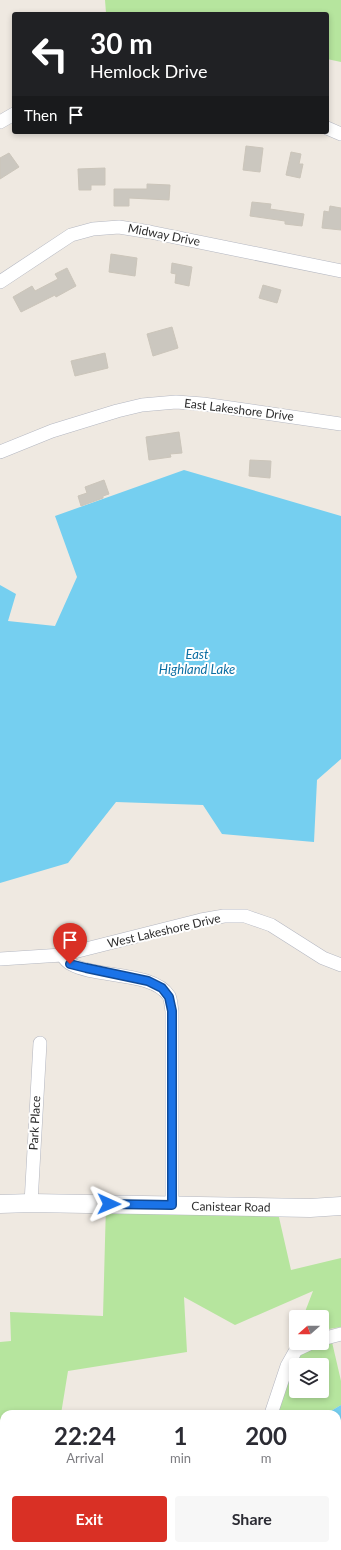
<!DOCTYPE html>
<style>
:root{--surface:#fff;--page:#f7f7f7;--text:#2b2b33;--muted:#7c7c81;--accent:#d93025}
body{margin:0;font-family:Lato,sans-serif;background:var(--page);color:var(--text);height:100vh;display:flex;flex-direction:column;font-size:15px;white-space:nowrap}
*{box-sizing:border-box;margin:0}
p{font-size:13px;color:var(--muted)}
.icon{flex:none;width:22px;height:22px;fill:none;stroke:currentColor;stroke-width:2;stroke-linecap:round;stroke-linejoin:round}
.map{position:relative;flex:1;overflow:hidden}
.details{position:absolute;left:0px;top:1410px;width:341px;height:140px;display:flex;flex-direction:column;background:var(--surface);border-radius:12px 12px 0 0;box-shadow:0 2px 6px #0003}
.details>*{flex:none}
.top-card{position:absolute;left:12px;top:12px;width:317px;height:122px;border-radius:4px;box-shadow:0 2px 6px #0003;background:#202124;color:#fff;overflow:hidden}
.needle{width:26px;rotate:249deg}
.buttons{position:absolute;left:289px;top:1310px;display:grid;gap:8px}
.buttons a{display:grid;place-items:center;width:40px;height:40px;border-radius:4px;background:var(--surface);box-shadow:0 2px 6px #0003;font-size:20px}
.pin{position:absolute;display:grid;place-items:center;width:34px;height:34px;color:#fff;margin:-41px -17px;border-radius:50% 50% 50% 0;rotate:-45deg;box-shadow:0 0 4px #0007}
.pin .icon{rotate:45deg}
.me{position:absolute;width:44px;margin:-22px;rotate:91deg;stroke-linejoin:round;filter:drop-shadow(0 0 3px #0008)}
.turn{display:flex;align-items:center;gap:14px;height:84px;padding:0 12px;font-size:18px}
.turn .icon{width:52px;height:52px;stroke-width:2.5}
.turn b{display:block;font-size:28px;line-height:34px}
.then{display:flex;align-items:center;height:38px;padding:0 12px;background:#0003;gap:8px;font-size:15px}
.eta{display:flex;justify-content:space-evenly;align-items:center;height:68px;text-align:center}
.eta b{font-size:24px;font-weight:700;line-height:28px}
.cta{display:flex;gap:8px;margin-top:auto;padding:8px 12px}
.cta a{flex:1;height:46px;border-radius:4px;background:var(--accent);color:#fff;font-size:16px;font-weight:700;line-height:46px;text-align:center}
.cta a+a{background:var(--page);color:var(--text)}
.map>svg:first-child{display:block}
.green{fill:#b6e59e;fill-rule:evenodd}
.water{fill:#75cff0}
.building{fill:#cbc7bf;stroke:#cbc5ba}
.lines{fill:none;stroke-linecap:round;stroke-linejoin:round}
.street-casing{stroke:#b4b7c1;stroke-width:14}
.secondary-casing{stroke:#b4b7c1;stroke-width:19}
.street{stroke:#fff;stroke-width:13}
.secondary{stroke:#fff;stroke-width:18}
.route-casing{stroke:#114b97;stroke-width:10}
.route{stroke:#1a73e8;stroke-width:7}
.labels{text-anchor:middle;stroke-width:4;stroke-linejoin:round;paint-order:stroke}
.street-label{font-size:12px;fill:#2e2e2e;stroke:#fff}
.water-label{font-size:13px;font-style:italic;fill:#0d6fa3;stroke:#fff}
</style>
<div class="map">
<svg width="341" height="1550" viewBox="0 0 341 1550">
<rect width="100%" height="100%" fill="#efe9e1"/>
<path class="green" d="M105,0H341V62L327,59V14H112L106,13Z
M106,1204L278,1213L291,1270L341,1258V1327L329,1329L341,1381V1405L326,1414H265L296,1335V1343H322V1317H303L313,1291L235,1325L184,1297L187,1352L68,1371L61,1414H4V1546H14L13,1549H0V1342L11,1341L10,1312L103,1316ZM296,1365H322V1391H296Z"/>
<path class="water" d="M184,470L341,516V759L317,780L314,842L222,834L203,805L116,802L68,863L0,883V585L16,594L8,621L55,626L77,577L55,516Z
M341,1405V1490L337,1489V1414H326Z"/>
<path class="building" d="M246,146L263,148L260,172L243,170Z
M291,152L301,154L299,164H303L300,178L286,175Z
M9,153L19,167L0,179V158Z
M105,168V185H91V190H79L78,169Z
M147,184L170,185L169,200L129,198V206H114V189H147Z
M252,202L271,204L270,209L304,214L302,226L285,224V221L250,216Z
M330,206L341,208V230L322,228L324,211L329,212Z
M111,254L137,258L135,276L109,272Z
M172,263L192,267L189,286L175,283L176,274L171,273Z
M67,268L76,286L56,297L55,295L21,312L13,297L32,286L35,291L58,279L55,274Z
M263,285L281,290L277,303L259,298Z
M172,327L178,348L153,356L147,334Z
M105,353L108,368L75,376L71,361Z
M179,432L182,453L170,454L171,457L149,460L146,437Z
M250,460L271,461L270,478L249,476Z
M104,480L109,494L103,496V498L81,506L78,496L87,493L85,487Z"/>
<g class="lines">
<g class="street-casing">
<path id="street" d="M0,122L14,114
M327,128L341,134
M0,282L71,235L93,229L119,227L150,232L341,271
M0,452L52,431L117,411L142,405L176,402L203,404L341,424
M62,955C64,958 67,962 71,964C95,978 153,971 169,996C171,1000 171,1007 172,1011V1205
M0,959L62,955L201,920L224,916H245L271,925L323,958L341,965
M31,1203L40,1043
M322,1339L341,1334
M271,1414L287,1366L296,1350L311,1343
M0,1459H4
M250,1546V1550
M272,1546L285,1550
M193,1550L213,1546"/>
</g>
<g class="secondary-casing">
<path id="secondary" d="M0,1204L31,1203L310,1208L341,1206"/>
</g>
<use href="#street" class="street"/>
<use href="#secondary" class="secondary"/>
</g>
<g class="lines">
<g class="route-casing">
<path id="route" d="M70,964L86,968L148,981L162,988L169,997L172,1011V1205L109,1204"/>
</g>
<use href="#route" class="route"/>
</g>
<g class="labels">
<g class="street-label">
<text transform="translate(164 235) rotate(11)" y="4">Midway Drive</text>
<text transform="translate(239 410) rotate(7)" y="4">East Lakeshore Drive</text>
<text transform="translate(164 931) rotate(-13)" y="4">West Lakeshore Drive</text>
<text transform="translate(35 1123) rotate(-87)" y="4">Park Place</text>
<text transform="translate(231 1207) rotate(1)" y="4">Canistear Road</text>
</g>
<g class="water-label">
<text x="197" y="659">East<tspan x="197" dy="15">Highland Lake</tspan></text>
</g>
</g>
</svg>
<div class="buttons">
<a><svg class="needle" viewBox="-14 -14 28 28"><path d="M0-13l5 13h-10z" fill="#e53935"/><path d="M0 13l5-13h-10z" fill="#7c7c81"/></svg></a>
<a><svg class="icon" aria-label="layers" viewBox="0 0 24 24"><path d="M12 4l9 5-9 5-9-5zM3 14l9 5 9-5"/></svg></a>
</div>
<div class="pin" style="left:70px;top:964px;background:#d93025"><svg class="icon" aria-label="arrive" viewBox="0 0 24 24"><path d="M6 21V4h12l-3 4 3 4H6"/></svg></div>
<svg class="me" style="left:109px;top:1204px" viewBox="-20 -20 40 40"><path d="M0-17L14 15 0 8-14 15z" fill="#1a73e8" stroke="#fff" stroke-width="4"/></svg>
<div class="top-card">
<div class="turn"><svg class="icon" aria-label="left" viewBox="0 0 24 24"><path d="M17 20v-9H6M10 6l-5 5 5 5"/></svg><div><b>30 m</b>Hemlock Drive</div></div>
<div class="then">Then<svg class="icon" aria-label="arrive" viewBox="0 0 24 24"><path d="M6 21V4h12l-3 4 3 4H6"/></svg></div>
</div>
<section class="details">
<div class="eta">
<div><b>22:24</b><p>Arrival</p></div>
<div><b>1</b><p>min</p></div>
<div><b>200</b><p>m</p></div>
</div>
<div class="cta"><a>Exit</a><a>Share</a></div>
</section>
</div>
